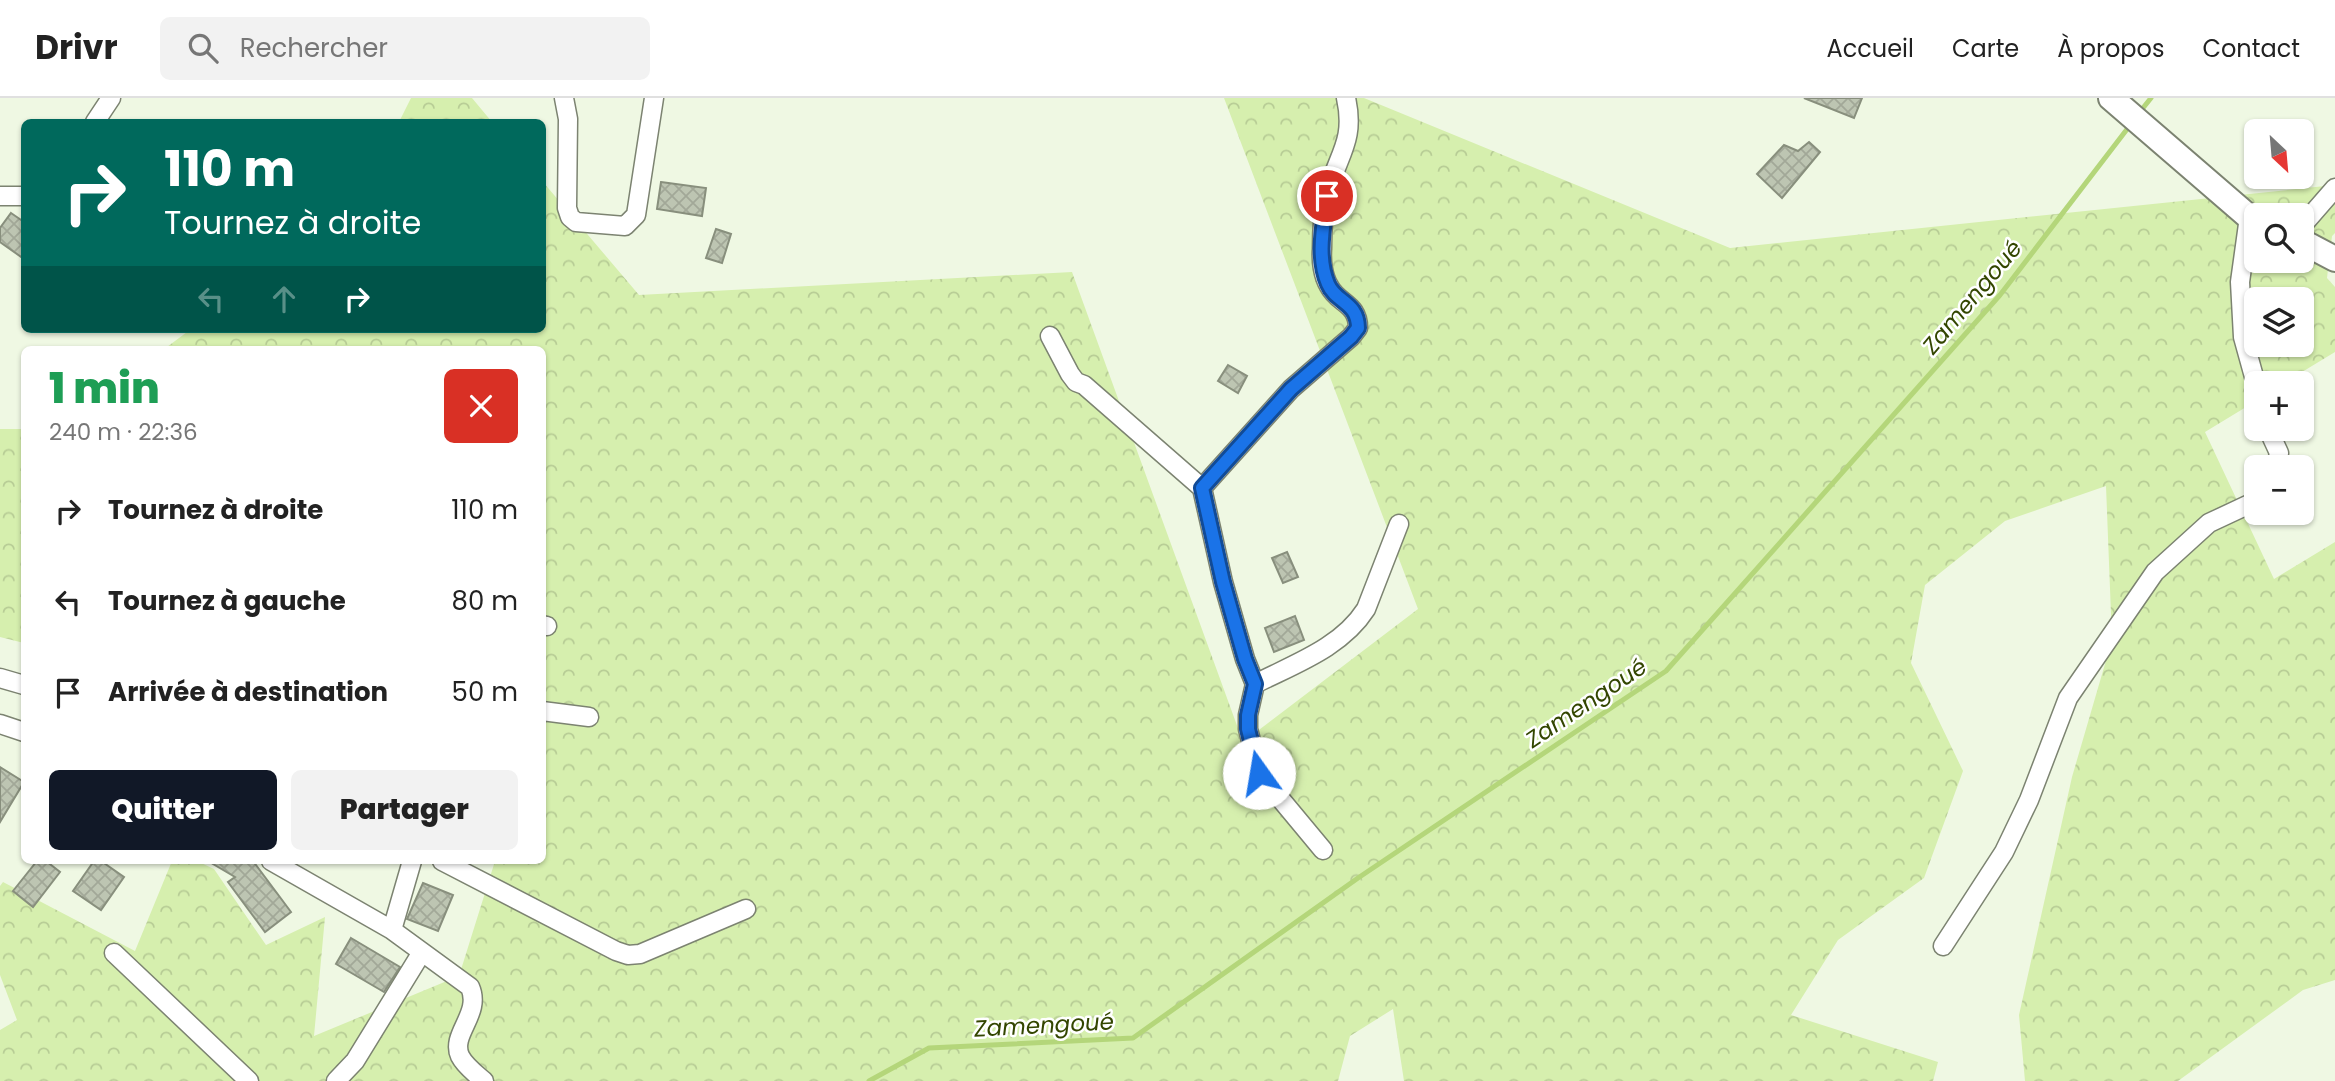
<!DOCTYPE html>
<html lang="fr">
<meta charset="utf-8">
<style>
:root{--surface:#fff;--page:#f2f2f2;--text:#222;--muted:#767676;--line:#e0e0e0;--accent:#111827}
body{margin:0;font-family:Poppins,sans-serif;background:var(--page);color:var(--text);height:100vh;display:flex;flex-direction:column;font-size:26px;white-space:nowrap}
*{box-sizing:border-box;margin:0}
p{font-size:23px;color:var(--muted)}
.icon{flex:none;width:38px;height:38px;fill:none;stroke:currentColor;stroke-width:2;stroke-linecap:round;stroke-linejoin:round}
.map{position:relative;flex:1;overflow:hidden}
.drawer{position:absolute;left:21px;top:248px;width:525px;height:518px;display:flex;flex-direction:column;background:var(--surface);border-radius:10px;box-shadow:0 2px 5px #0004}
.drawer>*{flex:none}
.guide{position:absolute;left:21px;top:21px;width:525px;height:214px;border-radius:10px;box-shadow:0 2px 5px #0004;background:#00695c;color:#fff;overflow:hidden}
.needle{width:46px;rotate:154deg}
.controls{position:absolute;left:2244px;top:21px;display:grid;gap:14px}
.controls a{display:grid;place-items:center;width:70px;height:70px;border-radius:10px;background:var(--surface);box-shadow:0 2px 5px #0004;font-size:35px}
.pin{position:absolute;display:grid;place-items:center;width:60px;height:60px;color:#fff;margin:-30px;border:4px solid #fff;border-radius:50%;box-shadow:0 2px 7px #0007}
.me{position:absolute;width:77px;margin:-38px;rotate:347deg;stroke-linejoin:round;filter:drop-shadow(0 0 5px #0008)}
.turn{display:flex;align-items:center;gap:24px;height:147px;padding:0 28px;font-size:32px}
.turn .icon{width:91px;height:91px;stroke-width:2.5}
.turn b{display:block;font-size:49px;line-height:60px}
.lanes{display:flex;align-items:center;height:66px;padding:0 28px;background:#0003;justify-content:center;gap:35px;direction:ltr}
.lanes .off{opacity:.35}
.round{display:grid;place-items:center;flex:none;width:74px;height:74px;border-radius:10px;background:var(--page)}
.headline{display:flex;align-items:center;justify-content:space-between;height:119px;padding:0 28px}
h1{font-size:42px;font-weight:800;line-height:52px;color:#1e9e55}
.action{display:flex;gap:14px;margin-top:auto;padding:14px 28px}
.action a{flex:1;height:80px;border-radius:10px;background:var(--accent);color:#fff;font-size:28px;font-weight:800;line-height:80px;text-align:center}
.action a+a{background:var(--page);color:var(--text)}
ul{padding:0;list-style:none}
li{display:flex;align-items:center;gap:21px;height:91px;padding:0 28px}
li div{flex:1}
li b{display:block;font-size:26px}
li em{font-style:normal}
header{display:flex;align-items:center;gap:42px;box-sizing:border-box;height:98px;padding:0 35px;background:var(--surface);border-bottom:2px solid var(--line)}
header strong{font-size:33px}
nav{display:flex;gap:38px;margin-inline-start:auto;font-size:24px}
.search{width:490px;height:63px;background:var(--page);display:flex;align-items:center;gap:18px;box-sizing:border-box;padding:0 24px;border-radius:10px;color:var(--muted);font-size:26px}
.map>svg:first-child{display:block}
.forest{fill:url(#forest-crowns);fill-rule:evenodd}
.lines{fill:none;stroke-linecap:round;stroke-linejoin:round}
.stream{stroke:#b4d67a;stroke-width:5}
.building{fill:url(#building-cross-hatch);stroke:#888f7d;stroke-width:2}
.street-casing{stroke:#7c8371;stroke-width:21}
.secondary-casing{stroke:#7c8371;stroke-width:28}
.street{stroke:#fff;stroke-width:18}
.secondary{stroke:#fff;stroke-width:24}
.route-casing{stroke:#114b97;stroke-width:18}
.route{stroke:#1a73e8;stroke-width:12}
.labels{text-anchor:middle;stroke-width:5;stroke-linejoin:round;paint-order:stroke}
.water-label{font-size:23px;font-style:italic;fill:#334600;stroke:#fff}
</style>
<header>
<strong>Drivr</strong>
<div class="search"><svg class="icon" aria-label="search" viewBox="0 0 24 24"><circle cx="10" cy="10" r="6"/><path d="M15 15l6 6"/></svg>Rechercher</div>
<nav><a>Accueil</a><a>Carte</a><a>À propos</a><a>Contact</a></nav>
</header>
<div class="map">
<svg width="2335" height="983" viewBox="0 0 2335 983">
<defs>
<pattern id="forest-crowns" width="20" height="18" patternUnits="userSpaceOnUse" patternTransform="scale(1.75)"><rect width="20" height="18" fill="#d6efae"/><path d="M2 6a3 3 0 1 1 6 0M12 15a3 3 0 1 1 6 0" fill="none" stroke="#b7cc95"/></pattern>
<pattern id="building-cross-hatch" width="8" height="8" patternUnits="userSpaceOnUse" patternTransform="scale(1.75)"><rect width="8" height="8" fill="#bdc5b2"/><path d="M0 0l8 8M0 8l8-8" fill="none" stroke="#a2a898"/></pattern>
</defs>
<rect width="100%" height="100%" fill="#eff8e3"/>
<path class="forest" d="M411,0H472L492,24H399Z
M1224,0H1364L1730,150L2335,87V135L2332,138L2327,180L2335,189V254L2284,285H2256V303L2205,334L2274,481L2335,444V882L2303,892L2178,983H2025L2019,917L2072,679L2112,542L2106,388L2005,423L1925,487L1911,565L1963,673L1924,780L1838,842L1791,917L1938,964L1933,983H1404L1393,911L1350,938L1338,983H0V932L17,922L0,877V788L3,784L135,853L172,763H197L214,771L266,847L325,819L314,938L459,878L495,763H542V252H163L191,231H542L543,84L639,197L1072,174L1243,644L1418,511ZM2256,117H2301V163H2256ZM2256,201H2301V247H2256Z
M0,331H24V545L0,539Z"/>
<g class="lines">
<path class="stream" d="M2139,15L2151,0
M869,983L929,950L1133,940L1358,780L1666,573L2000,197L2131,26"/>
</g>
<path class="building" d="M1804,0H1862L1854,20Z
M1809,44L1820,54L1782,100L1757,76L1784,47L1798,53Z
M661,84L706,90L702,118L657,111Z
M11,115L24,124V161L0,144V130Z
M716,131L731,136L722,165L706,160Z
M1228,267L1247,278L1238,295L1218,283Z
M1287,454L1298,479L1283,485L1272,460Z
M1295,518L1304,542L1274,554L1265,530Z
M0,669L24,684L0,724Z
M37,763H46L60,774L33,809L13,793Z
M94,763H101L124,779L101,812L73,793Z
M208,763H253L291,814L265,834L228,784L235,779Z
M423,785L453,797L438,833L407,821Z
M351,840L400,869L384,894L336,866Z"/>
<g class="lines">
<g class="street-casing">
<path id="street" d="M564,0L568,21L567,110L570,119L576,124L625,128L636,117L654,0
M95,24L111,0
M0,98H24
M2249,119L2240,184L2243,239L2256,286
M2301,129L2335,90
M1050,238L1070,276L1076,284L1084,287L1202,390L1223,484L1245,561L1255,586L1248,617V631L1259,675L1323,752
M2268,331L2279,355L2276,369
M1202,390L1291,291L1351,239L1358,230C1358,205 1338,206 1329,188C1323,178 1321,163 1322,151C1322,134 1323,114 1327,98C1336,58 1356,45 1346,0
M542,527L547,528
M0,580L24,587
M1255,586C1294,566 1341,550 1366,511L1399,426
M542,613L589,619
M0,626L24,634
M271,763L392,832L470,889C482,916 450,936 460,958C465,968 476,976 484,983
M442,763L616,853L628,857L640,856L746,811
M392,832L412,763
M1943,848L2004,754L2029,702L2068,600L2155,474L2209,425L2256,403
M114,855L249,983
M336,983L355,963L422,854"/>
</g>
<g class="secondary-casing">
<path id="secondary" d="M2111,0L2249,119L2256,122
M2301,143L2335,161"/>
</g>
<use href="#street" class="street"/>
<use href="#secondary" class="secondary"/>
</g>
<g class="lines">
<g class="route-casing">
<path id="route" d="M1259,675L1248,631V617L1255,586L1245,561L1223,484L1202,390L1291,291L1351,239L1358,230C1358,204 1336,205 1328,186C1316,158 1324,126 1327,98"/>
</g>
<use href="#route" class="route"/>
</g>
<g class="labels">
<g class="water-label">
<text transform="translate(1972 199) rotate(-50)" y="8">Zamengoué</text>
<text transform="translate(1586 605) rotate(-34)" y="8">Zamengoué</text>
<text transform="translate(1044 927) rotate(-3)" y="8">Zamengoué</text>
</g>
</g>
</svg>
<div class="controls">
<a><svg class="needle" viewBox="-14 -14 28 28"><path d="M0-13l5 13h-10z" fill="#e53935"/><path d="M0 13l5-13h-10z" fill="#767676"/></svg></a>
<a><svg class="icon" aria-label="search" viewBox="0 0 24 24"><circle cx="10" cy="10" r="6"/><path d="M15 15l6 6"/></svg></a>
<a><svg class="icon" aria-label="layers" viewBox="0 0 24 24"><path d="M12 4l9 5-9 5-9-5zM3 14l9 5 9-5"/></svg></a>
<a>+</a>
<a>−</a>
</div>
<div class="pin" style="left:1327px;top:98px;background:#d93025"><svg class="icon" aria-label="arrive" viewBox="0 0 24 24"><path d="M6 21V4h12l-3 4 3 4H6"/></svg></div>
<svg class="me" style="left:1259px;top:675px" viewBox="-20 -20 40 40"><circle r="19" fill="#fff"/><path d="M0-13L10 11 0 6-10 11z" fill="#1a73e8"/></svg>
<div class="guide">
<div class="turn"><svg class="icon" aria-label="right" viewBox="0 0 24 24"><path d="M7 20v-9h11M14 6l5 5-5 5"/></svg><div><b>110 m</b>Tournez à droite</div></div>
<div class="lanes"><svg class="icon off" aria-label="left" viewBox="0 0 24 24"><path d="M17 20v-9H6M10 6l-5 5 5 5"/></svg><svg class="icon off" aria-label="ahead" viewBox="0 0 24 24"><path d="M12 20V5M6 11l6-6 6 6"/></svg><svg class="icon" aria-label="right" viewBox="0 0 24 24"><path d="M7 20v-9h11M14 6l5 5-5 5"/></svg></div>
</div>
<section class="drawer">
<div class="headline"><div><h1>1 min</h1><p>240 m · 22:36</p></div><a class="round" style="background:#d93025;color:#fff"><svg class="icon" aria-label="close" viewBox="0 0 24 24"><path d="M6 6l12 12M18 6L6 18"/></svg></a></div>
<ul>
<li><svg class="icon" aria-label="right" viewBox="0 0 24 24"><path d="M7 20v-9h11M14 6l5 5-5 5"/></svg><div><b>Tournez à droite</b></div><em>110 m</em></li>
<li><svg class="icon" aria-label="left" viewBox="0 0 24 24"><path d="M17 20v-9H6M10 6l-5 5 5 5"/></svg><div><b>Tournez à gauche</b></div><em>80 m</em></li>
<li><svg class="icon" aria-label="arrive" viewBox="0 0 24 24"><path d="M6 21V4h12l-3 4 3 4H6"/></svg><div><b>Arrivée à destination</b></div><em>50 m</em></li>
</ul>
<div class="action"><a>Quitter</a><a>Partager</a></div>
</section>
</div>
